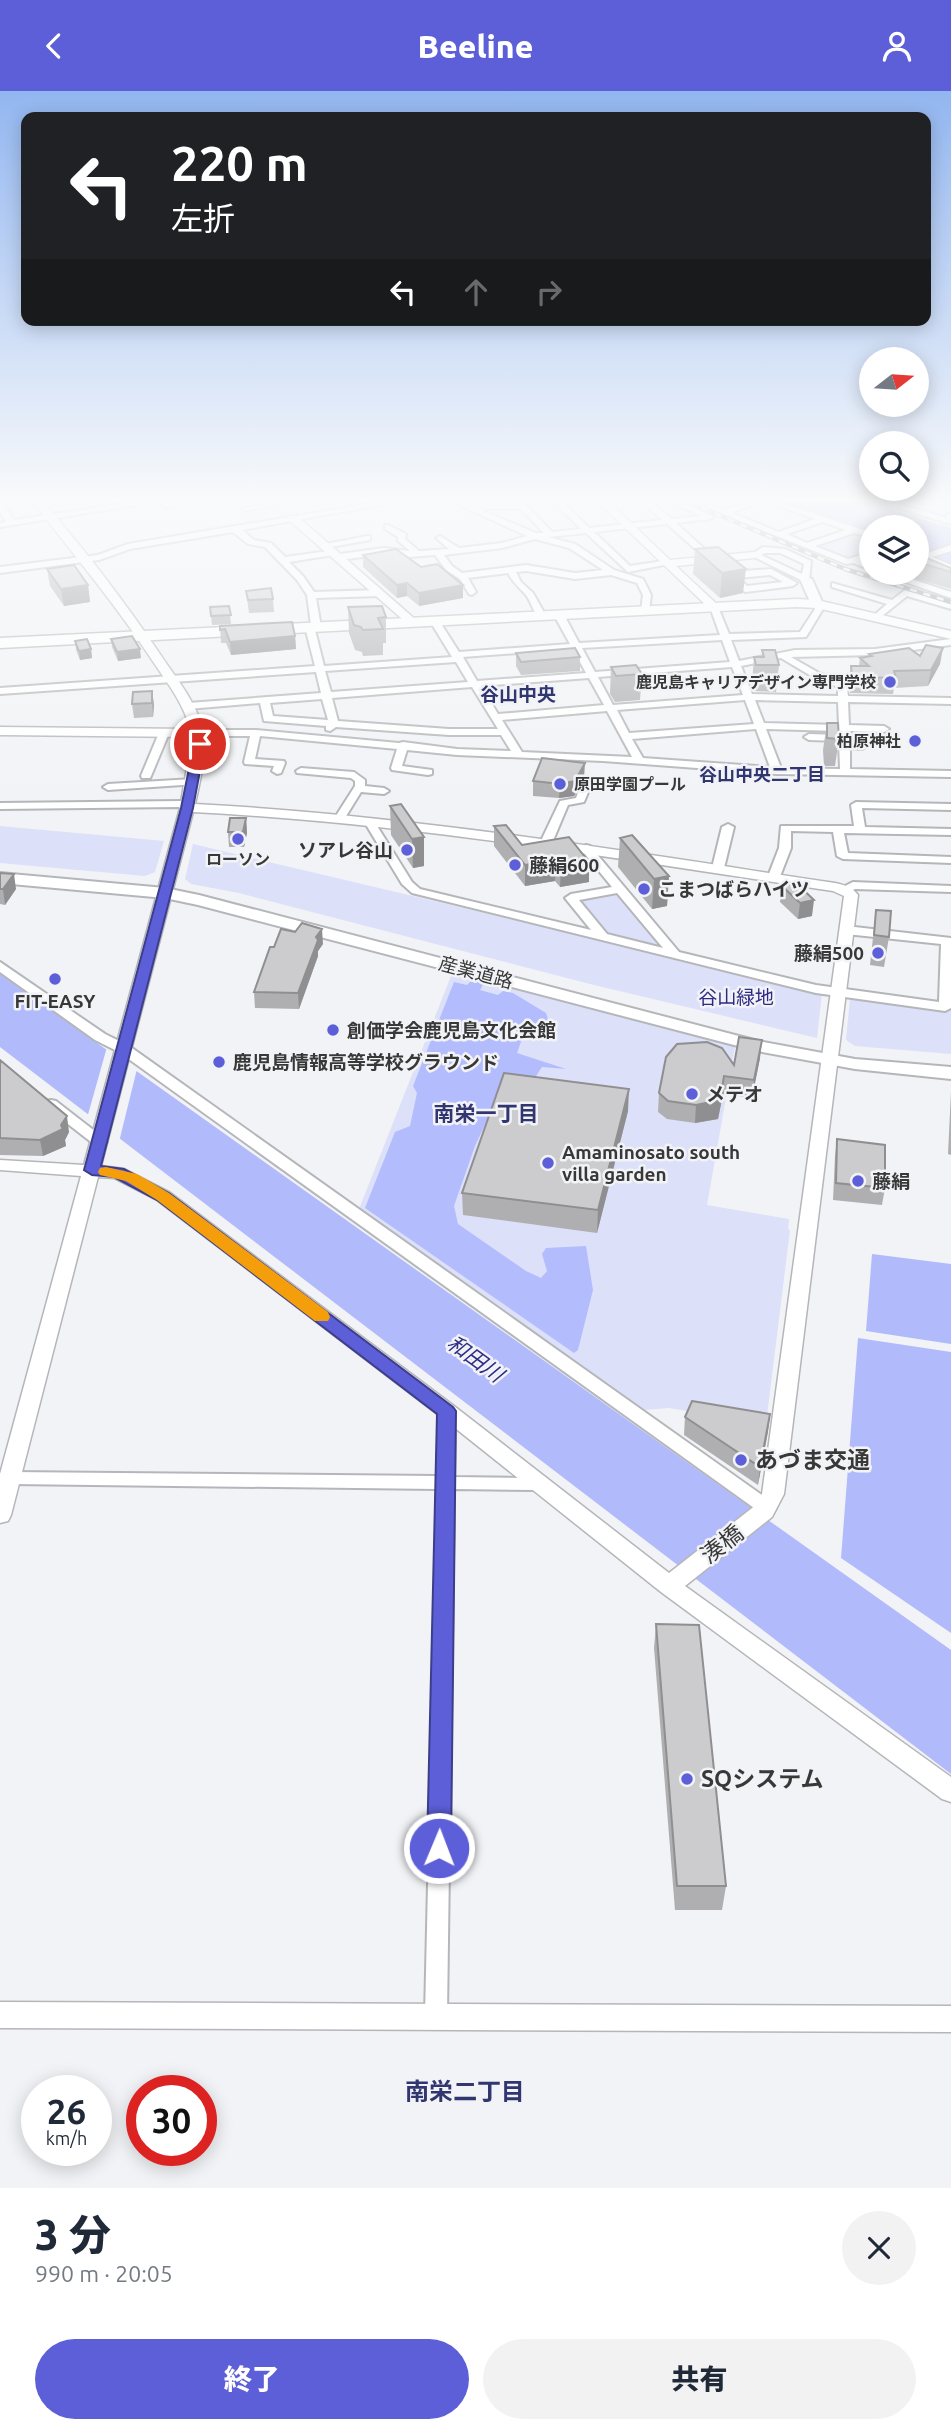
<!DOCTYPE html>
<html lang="ja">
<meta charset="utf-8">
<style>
:root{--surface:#fff;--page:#f2f2f3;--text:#1f2937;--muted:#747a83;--accent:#5c5fd7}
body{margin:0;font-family:Ubuntu,"Noto Sans JP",sans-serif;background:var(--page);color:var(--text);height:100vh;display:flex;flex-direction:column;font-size:26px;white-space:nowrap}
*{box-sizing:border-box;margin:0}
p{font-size:23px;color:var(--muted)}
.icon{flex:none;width:38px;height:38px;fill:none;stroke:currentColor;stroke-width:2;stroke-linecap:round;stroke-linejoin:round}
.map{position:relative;height:2097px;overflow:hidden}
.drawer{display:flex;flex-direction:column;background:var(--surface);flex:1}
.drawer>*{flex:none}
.banner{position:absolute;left:21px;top:21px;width:910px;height:214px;border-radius:14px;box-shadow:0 4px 18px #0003;background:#202124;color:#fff;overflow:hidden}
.needle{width:46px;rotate:73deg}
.fabs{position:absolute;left:859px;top:256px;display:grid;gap:14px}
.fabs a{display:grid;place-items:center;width:70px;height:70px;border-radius:50%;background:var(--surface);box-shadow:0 4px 18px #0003;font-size:35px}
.speed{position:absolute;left:21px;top:1984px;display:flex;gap:14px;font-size:35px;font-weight:700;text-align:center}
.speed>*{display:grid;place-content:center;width:91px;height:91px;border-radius:50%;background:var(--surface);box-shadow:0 4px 18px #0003;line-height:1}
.speed small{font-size:18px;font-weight:400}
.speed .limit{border:10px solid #d22;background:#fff;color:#111}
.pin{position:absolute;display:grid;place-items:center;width:60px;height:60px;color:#fff;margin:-30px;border:4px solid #fff;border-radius:50%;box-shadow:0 2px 7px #0007}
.me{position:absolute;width:77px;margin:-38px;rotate:1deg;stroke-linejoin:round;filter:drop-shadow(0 0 5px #0008)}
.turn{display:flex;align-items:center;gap:24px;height:147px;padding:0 35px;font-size:32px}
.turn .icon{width:91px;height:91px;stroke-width:2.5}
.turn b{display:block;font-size:49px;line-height:60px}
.lanes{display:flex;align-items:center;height:66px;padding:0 35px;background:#0003;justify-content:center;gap:35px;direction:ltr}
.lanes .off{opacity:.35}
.round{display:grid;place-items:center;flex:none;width:74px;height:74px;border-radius:37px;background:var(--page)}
.headline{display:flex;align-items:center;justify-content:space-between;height:119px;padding:0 35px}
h1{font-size:42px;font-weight:800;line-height:52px}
.cta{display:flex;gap:14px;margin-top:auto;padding:14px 35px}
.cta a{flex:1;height:80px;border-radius:42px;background:var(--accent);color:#fff;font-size:28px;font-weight:800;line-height:80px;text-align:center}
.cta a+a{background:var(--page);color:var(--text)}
header{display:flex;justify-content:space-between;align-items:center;height:91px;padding:0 35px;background:var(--accent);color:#fff;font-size:32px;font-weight:800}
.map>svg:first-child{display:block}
.green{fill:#dce0f9}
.forest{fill:#b3bcfd}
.water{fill:#b1bafb}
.pier{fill:#f2f3f6}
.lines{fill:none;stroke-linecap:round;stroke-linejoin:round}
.minor-casing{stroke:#b5b6b9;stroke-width:4}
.tertiary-casing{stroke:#b5b6b9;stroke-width:3}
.secondary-casing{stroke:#b5b6b9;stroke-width:4}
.trunk-casing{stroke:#b5b6b9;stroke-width:3}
.minor{fill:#fff;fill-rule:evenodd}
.tertiary{fill:#fff;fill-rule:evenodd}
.secondary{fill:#fff;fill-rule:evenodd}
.trunk{fill:#fff;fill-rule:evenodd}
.rail-casing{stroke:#98999b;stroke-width:4.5}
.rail{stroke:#f2f3f6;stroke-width:2.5;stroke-dasharray:7;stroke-linecap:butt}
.wall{fill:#afafb2}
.shaded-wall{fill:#8f8f91}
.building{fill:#cccccf;stroke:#8f8f91;stroke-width:2}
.route{fill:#5c5fd7;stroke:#3c3e8c;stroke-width:2}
.slow{fill:#f59e0b}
.poi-dot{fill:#5c5fd7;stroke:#f2f3f6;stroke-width:2.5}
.labels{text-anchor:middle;stroke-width:5;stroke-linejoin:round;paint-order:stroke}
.far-poi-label{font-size:16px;font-weight:bold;fill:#383839;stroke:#f2f3f6;text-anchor:end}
.far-neighbourhood-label{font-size:18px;font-weight:bold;fill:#313570;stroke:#f2f3f6}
.far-quarter-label{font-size:19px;font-weight:bold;fill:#313570;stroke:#f2f3f6}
.poi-label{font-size:19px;font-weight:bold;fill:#383839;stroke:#f2f3f6;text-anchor:start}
.street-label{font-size:19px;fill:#383839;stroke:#f2f3f6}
.park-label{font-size:19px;fill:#2e2b85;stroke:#f2f3f6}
.neighbourhood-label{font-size:21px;font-weight:bold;fill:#313570;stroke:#f2f3f6}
.water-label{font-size:21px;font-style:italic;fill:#2f2d87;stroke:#f2f3f6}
.near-poi-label{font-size:23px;font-weight:bold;fill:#383839;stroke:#f2f3f6;text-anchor:start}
.near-street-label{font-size:23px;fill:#383839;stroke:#f2f3f6}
.near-neighbourhood-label{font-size:24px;font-weight:bold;fill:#313570;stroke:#f2f3f6}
</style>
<header><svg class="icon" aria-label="back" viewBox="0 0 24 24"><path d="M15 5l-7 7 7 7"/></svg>Beeline<svg class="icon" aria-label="person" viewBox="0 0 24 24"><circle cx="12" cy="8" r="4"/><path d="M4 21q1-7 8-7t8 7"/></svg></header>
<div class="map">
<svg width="951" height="2097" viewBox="0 0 951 2097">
<rect width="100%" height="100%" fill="#f2f3f6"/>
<path class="green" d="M853,442L871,447V461L848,469L814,455Z
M0,735L164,750L155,781L145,785L0,772Z
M193,753L822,902L817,947L594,894L239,802L191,793L185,788Z
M614,800L658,852L653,854L603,842L576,809Z
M453,880L736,950L707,1114L789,1128L788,1138L790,1139L766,1333L669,1317L645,1319L359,1118Z
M850,908L951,919V963L855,955L846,949Z"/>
<path class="forest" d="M472,889L480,890L483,894L480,899L498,904L503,900L513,902L546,922L549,932L545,949L524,942L517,962L566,978L542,976L528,997L493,1016L475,1055L454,1115L458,1133L526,1180L541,1187L547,1180L542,1163L546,1157L586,1155L593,1199L578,1259L574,1262L365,1117L395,1041L410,1035L417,1002L413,995L454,891L467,894Z"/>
<path class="water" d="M780,411H869L951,437V475L917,461V436H872L871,443Z
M0,883L951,1559V1683L0,956Z
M872,1163L951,1173V1253L866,1240Z
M858,1247L951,1261V1542L841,1467Z"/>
<path class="pier" d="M107,956L137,978L119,1051L87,1027Z"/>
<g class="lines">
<g class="minor-casing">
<path id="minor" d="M0,411H3L14,429L135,411H155L0,436V432L6,431L0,420Z
M161,411H170L173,415L166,417Z
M273,411L279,413L245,420L241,418Z
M379,411H397L242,439L254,449L271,452L285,466L336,459L337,461L333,464L289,471L303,485L314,501L380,499L384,502L380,505L316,507L321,536L315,539L324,575L452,566L430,530L435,527L438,528L459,561L570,553L554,524L559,521L564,524L579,552L720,544L710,516L714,513L718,516L729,543L800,541L815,518L813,513L817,510L820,511L823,518L806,546L731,549L739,570L795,559L875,558L951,548V554L875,564L791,566L819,582L846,592L848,605L951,607V613L848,611L849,634L884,635L889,638L884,641L849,640V651L862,652L867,655L862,658L850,657V678L951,680V686L777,683L603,670L457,664L407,659L402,675L432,679V683L428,684L392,679L391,677L397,658L260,645L255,668L284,670L285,672L281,682L277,683L272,680L274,675L245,673L244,671L250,645H198L193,642L198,639H256L399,652L403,651L457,658L511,660L501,644H449L336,636L330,640L326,639V635L264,630L260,612L188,618L183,615L188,612L321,602L316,581L0,603V597L315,575L305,536L311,534L307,504L297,489L265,456L248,453L233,441L130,458L99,469L0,482V476L98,464L128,453ZM722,549L730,571L595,581L582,557ZM573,558L586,582L477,590L463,566ZM781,567L813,586L838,596V605L752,603L741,575ZM456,571L468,591L331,601L325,580ZM732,576L743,604L613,614L598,586ZM589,587L604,614L498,623L481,595ZM472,596L498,638H449L338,630L332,607ZM322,608L328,629L273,625L270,612ZM745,609L754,633L629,642L617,619ZM755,609L838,611L839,634L764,632ZM607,620L632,666L522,661L502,629ZM756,638L770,676L643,667L632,648ZM766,638L839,640V644L809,643L804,646L809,649L839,650L840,678L781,677Z
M453,411L516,413L514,411H523L552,441L581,438L554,411H563L589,437L662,429L643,411H652L671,428L701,425L671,411H682L714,426L710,428L676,432L718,470L711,472L667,433L594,441L630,475L670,469L674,472L628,481L586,442L548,446L575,453L614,479L643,488L651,504L649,520L645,523L641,520L643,504L637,492L611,484L575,488L526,480L516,481L521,491L533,502L546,525L541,528C533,522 532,512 526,504C519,496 513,492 508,482L468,487L476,501L472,504L469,503L460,488L446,479L435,464L409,466L384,463L340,469L336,466L340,463L384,457L410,460L398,450V446L385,438V434H388L406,443L405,448L419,460L449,458L436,447L440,445L459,457L502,452L527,445ZM479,418H521L544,442H536ZM535,448L569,457L603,479L575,482L526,474L462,482L452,475L444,464L502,457Z
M693,411H704L725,419L748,411H760L732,422L779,441L815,428L768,411H780L872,442V447L854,442L815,455L848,468L872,461V466L860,469L872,474V479L853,472L846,473ZM823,431L846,439L807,452L787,443Z
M878,411H891L951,428V433Z
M367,445H370V449L325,457L321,454Z
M951,454V460L932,466L951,474V480L917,466V460L924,463Z
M763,456L785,458L811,470L809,490H803L750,464ZM765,462H780L804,473L802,483L761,464Z
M771,478L797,492L793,495L745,501L726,484L730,481ZM770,484L783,491L747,495L738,487Z
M877,481H890L951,501V507Z
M832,492L892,509L905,499L951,512V518L907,505L876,530L871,527L887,513L832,496Z
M164,639L169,642L151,685L150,687H142L141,685L159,642Z
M301,677L354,681L365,689V695L384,697L389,700L384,703L361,701L343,730H335L334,728L355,695V690L351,687L297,682L296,680Z
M193,688L197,689V693L108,699L103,696L108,693Z
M586,691L591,694L584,711L568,714L552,752L546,755L542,754L540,752L560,710L576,707L581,694Z
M181,710L191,715V719H183L179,716L0,718V712Z
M856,711L951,713V719L862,717L865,736L951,738V744L844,742L848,762L951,766V772L843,768L837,765L833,741L791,740V757L779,788L777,790H769L767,788L779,757L781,735H854L851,714Z
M370,729L374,730L412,791L420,798L591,839L565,807L571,803L612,796L580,757L586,754L590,755L679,861L816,894L939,911L941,853L846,843L840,839L846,835L951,847V917L945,920L816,902L412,802L402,793L365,732ZM617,802L663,857L607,843L579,809Z
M728,733L734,736L724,777L722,779H714L712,777L722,736Z
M853,791L951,795V801L855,798L849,801H841V797Z
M0,871L105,943L129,955L773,1412L776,1417L773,1422L767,1424L761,1422L119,961L95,949L0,881Z
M51,1009L56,1010L105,1048L107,1051L105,1054H95L46,1016L44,1013L46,1010Z
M447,1314L453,1316L455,1320L454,1386L537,1387L543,1388L546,1393L543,1398L537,1399L454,1398L447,1925L444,1933L436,1936L428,1933L425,1925L437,1398L10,1393L4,1392L1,1387L4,1382L10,1381L437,1385L439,1320L441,1316Z"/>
</g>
<g class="tertiary-casing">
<path id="tertiary" d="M33,411H43C87,461 127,514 164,569C179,591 197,613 203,640C207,663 200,690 195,713C410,724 622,760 835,792C844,794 852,796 858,804L784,1403L772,1426L685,1495L951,1686V1711L942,1708L661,1501L440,1325L157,1109L114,1087L98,1086L11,1424L8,1430L0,1432V1383L81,1085L0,1079V1069L84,1074L180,717L191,653V646L0,644V636L190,638C184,613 168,593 154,572C117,515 74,464 33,411ZM193,721C408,732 620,768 833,800L844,805L762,1403L756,1414L669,1482L454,1315L169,1101L124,1078L101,1075Z
M598,411H609L670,469L754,461L759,464L754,467L676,475L720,516L710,518Z
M951,421V430L942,432V428Z
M289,425H297L416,529V533H408L289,429Z
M0,1911L951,1915V1941L0,1937Z"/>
</g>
<g class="secondary-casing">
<path id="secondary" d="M802,485L812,488L823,513L821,516L811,513L800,488Z
M0,782L165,797L199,804L758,950L855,968L951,976V988L855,978L757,960L198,814L165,807L0,792Z"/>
</g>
<g class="trunk-casing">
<path id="trunk" d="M796,508L817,509L951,540V548L817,517L796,516L0,557V547Z"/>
</g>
<use href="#minor" class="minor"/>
<use href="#tertiary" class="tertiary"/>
<use href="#secondary" class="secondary"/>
<use href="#trunk" class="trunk"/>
<g class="rail-casing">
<path id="rail" d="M689,411L845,478L951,511"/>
</g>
<use href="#rail" class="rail"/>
</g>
<path class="wall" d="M718,456L743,502L720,507L693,483L695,458Z
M917,463L951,477V498L893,481H917Z
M363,464L463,507L419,515L407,505L397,507L363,476Z
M47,478L88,494L90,511L64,515L50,495Z
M246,500L273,508L274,521L249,522Z
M229,515L231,533L212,534L210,516Z
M348,516L386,526V552H383V564L363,565L362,561L355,559L349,542Z
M220,535L295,545L296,558L231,564L226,552H221Z
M111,548L141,567L118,570L112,556Z
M75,550L91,558L92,567L80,569L76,559Z
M762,559L779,574L776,601L754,600L752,592L754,566H762Z
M516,562L580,566V580L521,584L516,575Z
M869,563L920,565L940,573L928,595L894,597L893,603L850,602L849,591L851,575H859L860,567L868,566Z
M611,576L642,583L640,609L615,611L610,603Z
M152,600L154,614L153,626L134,627L132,613Z
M827,632L839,648L835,675H824L823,659Z
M584,687L574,705L559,707L533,705V690Z
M390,715L424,746V775L413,777L391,744Z
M246,727L247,742L244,756H229L228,741Z
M494,735L522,754L589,771V791L560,796L555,790L525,795L494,755Z
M620,747L669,785L667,815L652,818L618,776Z
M0,782L16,798L5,814L0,813Z
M782,795L812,825L798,828L780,811Z
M876,819L889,846L884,876L870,874Z
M323,853L318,860V865L299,918L255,917L254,901Z
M760,967L752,1007L723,1003L718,1028L695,1032L667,1028L658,1021L659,1002L734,974Z
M0,969L69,1041L65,1049L66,1055L43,1065L0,1064Z
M951,1000V1064L948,1063Z
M628,1020L597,1142L463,1124L462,1102Z
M837,1048L885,1097L882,1114L833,1109L835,1065Z
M770,1323L758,1394L684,1344L685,1326Z
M656,1533L726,1795L722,1819H675L654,1557Z"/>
<path class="shaded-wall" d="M746,478L743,502L720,507L722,482Z
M407,492V505L397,507V494Z
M88,494L90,511L64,515L61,498Z
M463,494V507L419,515V502Z
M295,545L296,558L231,564L230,551Z
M943,557L940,573L928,595L931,579Z
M91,558L92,567L80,569L79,560Z
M140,558L141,567L118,570L117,561Z
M152,600L154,614L153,626L152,612Z
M585,672L584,687L574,705L559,707L560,693Z
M246,727L247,742L244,756L243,741Z
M424,746V775L413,777L412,748Z
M556,769L555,790L525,795V774Z
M589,771V791L560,796L561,776Z
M14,783L16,798L5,814L3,798Z
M669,785L667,815L652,818L654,788Z
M814,809L812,825L798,828L800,812Z
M322,838L323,853L318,860V865L299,918L298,902L316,846Z
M762,949L760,967L752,1007L754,989Z
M724,985L723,1003L718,1028L695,1032L696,1014Z
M629,998L628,1020L597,1142L598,1119Z
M67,1025L69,1041L65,1049L66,1055L43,1065L40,1049L61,1034Z
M770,1323L768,1341L758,1394L760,1376Z"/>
<path class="building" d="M718,456L746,478L722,482L695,458Z
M396,458L421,476L437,473L463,494L419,502L407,492L397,494L363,464Z
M917,463L951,477V481L917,471Z
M74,474L88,494L61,498L47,478Z
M271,497L273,508L248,509L246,500Z
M229,515L231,524L211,525L210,516Z
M382,515L386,526L378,527L383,538L363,539L361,536L354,534L348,516Z
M292,531L295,545L230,551L225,538L220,539V535Z
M132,545L140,558L117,561L111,548Z
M87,548L91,558L79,560L75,550Z
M926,554L943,557L931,579L894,580L896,587L852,586L851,575H869L860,567L872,565L869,563L909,557L920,565Z
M575,557L580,566L521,571L516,562Z
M762,559H775L779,574H756L754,566H764Z
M636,574L642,583L616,585L611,576Z
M152,600V612L132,613L133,601Z
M827,632H838L839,648L827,647Z
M542,667L585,672L575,690L560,693L533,690Z
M401,713L424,746L412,748L390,715Z
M230,727H246L243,741H228Z
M506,734L522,754L569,746L589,771L561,776L556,769L525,774L494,735Z
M632,744L669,785L654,788L620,747Z
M0,782L14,783L3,798H0Z
M796,792L814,809L800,812L782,795Z
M876,819L891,820L889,846L874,844Z
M302,832L322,838L316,846L318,849L298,902L254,901L270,856H274L281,838L295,841Z
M739,946L762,949L754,989L724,985L720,1009L696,1014L668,1010L659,1002L666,966L677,953L707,951L722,957L734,974Z
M0,969L67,1025L61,1034L63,1038L40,1049L0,1047Z
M504,982L629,998L598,1119L462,1102Z
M837,1048L885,1054V1097L836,1092Z
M692,1310L770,1323L760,1376L685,1326Z
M656,1533L699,1534L726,1795H677Z"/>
<linearGradient id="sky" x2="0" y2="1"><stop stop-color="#92b6f0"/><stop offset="0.58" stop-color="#f9fafb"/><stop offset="1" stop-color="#f9fafb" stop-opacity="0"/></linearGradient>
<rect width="951" height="705" fill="url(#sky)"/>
<path class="route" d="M200,650L205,653L193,717L101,1075L124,1078L169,1102L453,1316L456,1320L451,1757L447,1765L439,1768L430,1765L427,1757L437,1323L157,1109L114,1086L92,1084L84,1079L181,717L194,653Z"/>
<path class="slow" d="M106,1076L137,1083L169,1102L328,1221L330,1226L328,1230H315L157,1109L126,1090L100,1084L98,1081L100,1077Z"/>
<g class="poi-dot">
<circle cx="890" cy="591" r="7"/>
<circle cx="915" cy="650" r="7"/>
<circle cx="560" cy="693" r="7"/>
<circle cx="238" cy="748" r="7"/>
<circle cx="407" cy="759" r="7"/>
<circle cx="515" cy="774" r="7"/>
<circle cx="644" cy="798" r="7"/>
<circle cx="878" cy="862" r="7"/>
<circle cx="55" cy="888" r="7"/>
<circle cx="333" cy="939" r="7"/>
<circle cx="219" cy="971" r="7"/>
<circle cx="692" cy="1003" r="7"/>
<circle cx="548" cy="1072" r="7"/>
<circle cx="858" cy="1090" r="7"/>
<circle cx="741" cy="1369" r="7"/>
<circle cx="687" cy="1688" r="7"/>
</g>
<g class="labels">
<g class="far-poi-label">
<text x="876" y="597">鹿児島キャリアデザイン専門学校</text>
<text x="901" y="656">柏原神社</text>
<text x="574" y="699" text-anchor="start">原田学園プール</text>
<text x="238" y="774" text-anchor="middle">ローソン</text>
</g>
<g class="far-neighbourhood-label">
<text x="762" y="690">谷山中央二丁目</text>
</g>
<g class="far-quarter-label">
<text x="518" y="610">谷山中央</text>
</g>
<g class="poi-label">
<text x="393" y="766" text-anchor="end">ソアレ谷山</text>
<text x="529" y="781">藤絹600</text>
<text x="658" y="805">こまつばらハイツ</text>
<text x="864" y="869" text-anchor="end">藤絹500</text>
<text x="55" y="917" text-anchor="middle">FIT-EASY</text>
<text x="347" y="946">創価学会鹿児島文化会館</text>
<text x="233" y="978">鹿児島情報高等学校グラウンド</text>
<text x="706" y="1010">メテオ</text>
<text x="562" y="1068">Amaminosato south<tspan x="562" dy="22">villa garden</tspan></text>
<text x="872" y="1097">藤絹</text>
</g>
<g class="street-label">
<text transform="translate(476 881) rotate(15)" y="7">産業道路</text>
</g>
<g class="park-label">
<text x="736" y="913">谷山緑地</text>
</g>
<g class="neighbourhood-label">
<text x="486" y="1030">南栄一丁目</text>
</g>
<g class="water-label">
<text transform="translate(475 1268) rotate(36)" y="7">和田川</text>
</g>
<g class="near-poi-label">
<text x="755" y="1377">あづま交通</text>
<text x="701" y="1696">SQシステム</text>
</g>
<g class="near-street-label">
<text transform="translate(722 1453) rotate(-38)" y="8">湊橋</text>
</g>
<g class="near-neighbourhood-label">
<text x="465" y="2009">南栄二丁目</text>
</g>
</g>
</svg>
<div class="fabs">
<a><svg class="needle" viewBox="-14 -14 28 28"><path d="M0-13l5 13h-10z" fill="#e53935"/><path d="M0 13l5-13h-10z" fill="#747a83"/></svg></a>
<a><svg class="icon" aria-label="search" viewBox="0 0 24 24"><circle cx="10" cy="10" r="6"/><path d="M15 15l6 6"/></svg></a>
<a><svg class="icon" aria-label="layers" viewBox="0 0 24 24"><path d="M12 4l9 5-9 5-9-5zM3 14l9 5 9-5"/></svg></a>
</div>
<div class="speed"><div>26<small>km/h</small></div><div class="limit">30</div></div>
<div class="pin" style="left:200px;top:653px;background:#d93025"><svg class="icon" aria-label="arrive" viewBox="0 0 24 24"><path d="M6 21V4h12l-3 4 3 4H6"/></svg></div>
<svg class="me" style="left:439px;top:1757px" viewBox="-20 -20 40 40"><circle r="17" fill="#5c5fd7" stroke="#fff" stroke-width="3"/><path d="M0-11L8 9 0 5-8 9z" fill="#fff"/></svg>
<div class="banner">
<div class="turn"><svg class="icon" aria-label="left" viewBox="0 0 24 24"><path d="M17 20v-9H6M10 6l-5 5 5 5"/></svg><div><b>220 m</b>左折</div></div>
<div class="lanes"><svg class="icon" aria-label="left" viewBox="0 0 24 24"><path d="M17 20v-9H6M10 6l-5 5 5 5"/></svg><svg class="icon off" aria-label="ahead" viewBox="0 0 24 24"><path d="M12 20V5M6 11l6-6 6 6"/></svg><svg class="icon off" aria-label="right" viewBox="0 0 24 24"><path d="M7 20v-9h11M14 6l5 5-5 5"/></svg></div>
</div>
</div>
<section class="drawer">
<div class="headline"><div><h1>3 分</h1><p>990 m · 20:05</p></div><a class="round"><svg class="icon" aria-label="close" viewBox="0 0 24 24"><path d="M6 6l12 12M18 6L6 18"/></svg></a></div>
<div class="cta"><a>終了</a><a>共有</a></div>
</section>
